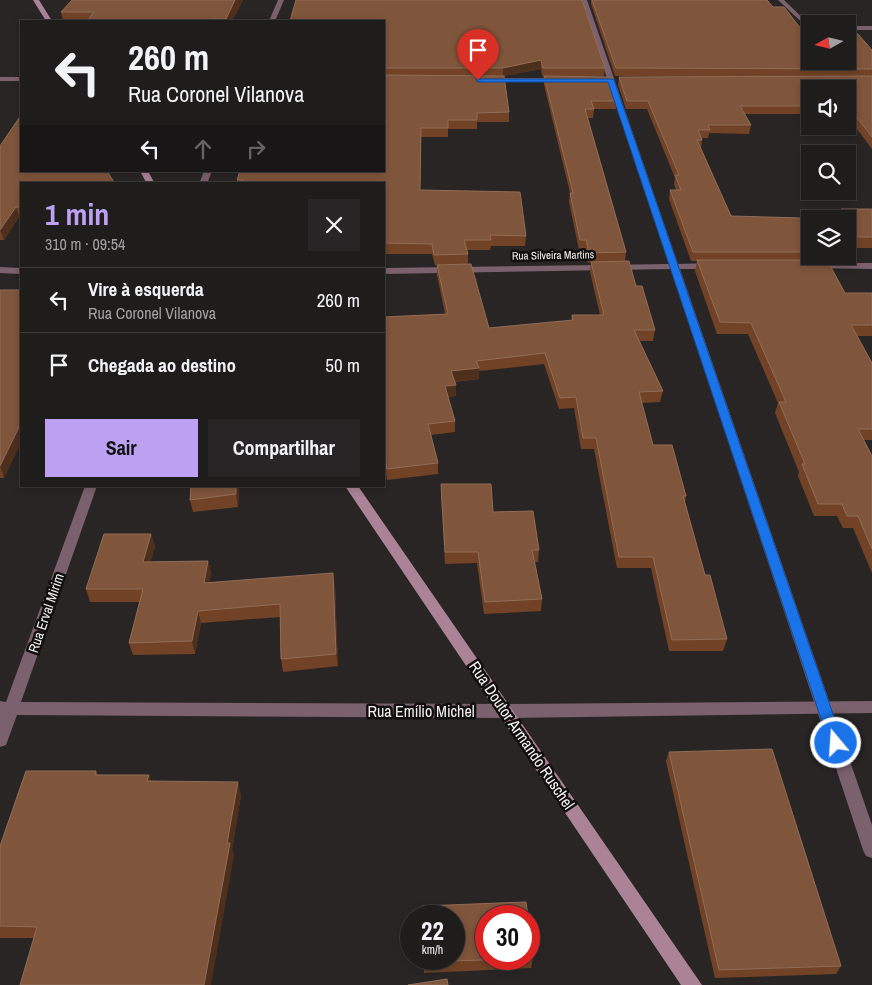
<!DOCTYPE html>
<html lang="pt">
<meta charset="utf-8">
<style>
:root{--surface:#1f1c1c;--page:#272525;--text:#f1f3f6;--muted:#a1a1a3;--line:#3c3a3b;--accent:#bca0f2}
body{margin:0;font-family:"Archivo Narrow",sans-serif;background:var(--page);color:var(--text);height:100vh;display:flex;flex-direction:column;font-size:19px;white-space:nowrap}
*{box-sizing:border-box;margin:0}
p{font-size:16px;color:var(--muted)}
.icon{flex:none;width:28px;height:28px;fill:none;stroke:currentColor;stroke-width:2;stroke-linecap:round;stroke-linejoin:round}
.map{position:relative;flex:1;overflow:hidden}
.panel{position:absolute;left:20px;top:182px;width:365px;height:305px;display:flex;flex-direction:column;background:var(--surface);border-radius:0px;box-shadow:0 2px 8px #0003,0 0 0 1px var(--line)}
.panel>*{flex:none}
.banner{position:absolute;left:20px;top:20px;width:365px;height:152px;border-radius:0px;box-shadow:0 2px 8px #0003,0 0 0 1px var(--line);background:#1f1c1c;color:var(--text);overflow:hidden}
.needle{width:32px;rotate:262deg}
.tools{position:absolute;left:801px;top:15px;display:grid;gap:10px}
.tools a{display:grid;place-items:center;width:55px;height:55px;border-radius:0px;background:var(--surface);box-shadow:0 2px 8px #0003,0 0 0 1px var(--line);font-size:25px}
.speed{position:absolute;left:400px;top:905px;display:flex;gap:10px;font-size:25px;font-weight:700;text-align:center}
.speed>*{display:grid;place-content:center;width:65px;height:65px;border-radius:50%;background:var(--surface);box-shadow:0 2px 8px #0003,0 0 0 1px var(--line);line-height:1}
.speed small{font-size:12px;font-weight:400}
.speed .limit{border:8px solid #d22;background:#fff;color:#111}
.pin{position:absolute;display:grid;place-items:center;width:42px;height:42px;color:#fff;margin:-51px -21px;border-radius:50% 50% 50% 0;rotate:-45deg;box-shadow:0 0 5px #0007}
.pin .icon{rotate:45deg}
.me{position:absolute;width:55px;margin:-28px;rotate:342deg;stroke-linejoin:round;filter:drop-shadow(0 0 4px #0008)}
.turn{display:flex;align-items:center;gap:18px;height:105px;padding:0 25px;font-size:22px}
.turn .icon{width:65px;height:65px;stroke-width:2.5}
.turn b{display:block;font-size:35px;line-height:42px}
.lanes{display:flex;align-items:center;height:48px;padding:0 25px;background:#0003;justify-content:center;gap:25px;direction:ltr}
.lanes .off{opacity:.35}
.round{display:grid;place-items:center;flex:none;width:52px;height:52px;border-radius:0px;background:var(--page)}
.summary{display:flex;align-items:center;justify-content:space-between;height:85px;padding:0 25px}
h1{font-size:30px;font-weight:700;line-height:38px;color:var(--accent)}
.cta{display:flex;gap:10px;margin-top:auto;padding:10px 25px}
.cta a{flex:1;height:58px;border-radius:0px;background:var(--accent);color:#111;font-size:20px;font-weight:700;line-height:58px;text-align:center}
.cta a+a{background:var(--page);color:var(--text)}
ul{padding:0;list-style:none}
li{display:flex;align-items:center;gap:15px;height:65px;padding:0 25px;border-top:1px solid var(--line)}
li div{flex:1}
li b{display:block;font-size:19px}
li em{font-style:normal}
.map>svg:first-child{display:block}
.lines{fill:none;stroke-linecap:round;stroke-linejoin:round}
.service{fill:#7b616d;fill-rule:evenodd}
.minor{fill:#7b616d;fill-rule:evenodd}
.tertiary{fill:#7b616d;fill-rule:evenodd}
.secondary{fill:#ac8396;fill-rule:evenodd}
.wall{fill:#714225}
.shaded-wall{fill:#4e2f1c}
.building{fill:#7f553b;stroke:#916d58}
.route{fill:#1a73e8;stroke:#114b97}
.labels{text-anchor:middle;stroke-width:5;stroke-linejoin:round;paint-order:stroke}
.far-street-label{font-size:11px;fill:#f4f1f1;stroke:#100e0e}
.street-label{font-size:14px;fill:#f4f1f1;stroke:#100e0e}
.near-street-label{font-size:16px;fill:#f4f1f1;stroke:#100e0e}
</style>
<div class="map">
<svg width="872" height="985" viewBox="0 0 872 985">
<rect width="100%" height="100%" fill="#292525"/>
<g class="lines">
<path class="service" d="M778,0H784L810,25V30Z
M848,26H872V30H848Z"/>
<path class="minor" d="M278,0H284L275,21H269Z
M581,0H587L678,264L711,263L716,266L711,269H680L872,825V858L866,856L863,850L671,269L384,274V268L669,264Z
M0,77H21V81H0Z
M561,78L563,79V81L489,82L486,80L489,78Z
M204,171H212L207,184H199Z
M814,263H872V269L811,268V264Z
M0,267L21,268V274L0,273Z
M85,486H97L21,702L506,704L511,706L514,711L511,716L506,718L17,715L6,745L0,747V701L6,702Z"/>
<path class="tertiary" d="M872,701V713L506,718L501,716L498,711L501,706L506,704Z"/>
<path class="secondary" d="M33,0H39L52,21H46Z
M140,171H148L155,184H147Z
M345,486H358L702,985H681Z"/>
</g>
<path class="wall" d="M243,0L232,21H63L61,12Z
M591,0H767L773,7L805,34L872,50V149L848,117V89H810V114H745L751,125L749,134L709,133L708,138H702V140L701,148L731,216L810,232V256H819L818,260L845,293H872V336H857L872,363V440H864L872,456V573L853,528H843L837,516H814L798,476L799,472L775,413L778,403L748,334H717L695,271L697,261H691L669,199L670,190H676L674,184L675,178L647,109H626L618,85L619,77H724L615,76L591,4Z
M384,21L605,68L604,76H542L541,69L504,76L509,112V122H477V129H448V137H421L420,190L526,236L525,246H491L490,250H467L468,254V264L489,328L571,321L572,315H600L590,272L591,262L588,263L585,250H579L569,202L570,193L544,85V76L617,101L616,109H594L593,118H588L626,252L625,261L655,330L653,341H639L663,391L660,402L642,403L653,445L686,496L685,502L705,575L727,639L723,651H669L651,568H617L594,449H581L574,408L559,409L544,364L479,371V379L455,382L456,385V396L448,397L455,421V432L431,435L438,463V474L387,480L384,463V317L445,314L437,275V265H435L432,254H384V184H237V180L384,171Z
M0,146L21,171L114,182L115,184H21V217H19L4,240H0Z
M841,209H872V248H855L848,236V219H838Z
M0,290L4,478H0Z
M441,484L493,512L539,550L538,562H535L542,599L541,611L484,614L477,563L445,564L441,495Z
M239,486L238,507L193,512L190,500Z
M151,534L155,547L150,562L208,561L211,573L209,582L335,586L338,666L283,672L281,659L280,617L201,623L195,654L133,655L129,643L140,602H90L86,589Z
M669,752L841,966L836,974L715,978L666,761Z
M96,771L98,775H149L151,781L241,795L232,850L234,855L34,938H0V846Z
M529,922L533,958L531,968L424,973V959H529Z"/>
<path class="shaded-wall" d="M235,0H243L232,21H226V19Z
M541,60V69L503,76V68Z
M16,207L19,217L4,240L0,230Z
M479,368V379L451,382V371Z
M456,385V396L445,397V386Z
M21,423V443L4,478L0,466Z
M236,486H239L238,507L236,494Z
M151,534L155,547L147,575L143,562Z
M208,561L211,573L207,595L204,583Z
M333,573L335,586L338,666L336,654Z
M198,611L201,623L195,654L192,641Z
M149,775L154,788L147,781Z
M238,782L241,795L232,850L234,855L211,985H204Z"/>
<path class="building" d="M72,0H235L226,19H210L209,21H120L121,20H88L94,12H61Z
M296,0H582L605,68H543L541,60L503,68H384V21H290Z
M592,0H767L773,7H784L805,34H810V61H848V34H858L872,50V69L616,68Z
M384,75L504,76L509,112L477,113V120H448V128H421L420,190L520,192L526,236L490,235L491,240H464L468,254L434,255L432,244L384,243V184H242L243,180H237L240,171H384Z
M544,76L609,77L617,101H591L594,109H585L626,252L589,253L586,240H580L570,193H573Z
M872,76V137L848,106V89H810V106H740L751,125H708L710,130H698L702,140H697L731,216L802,218L810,232V252H693L670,190H681L675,175H679L648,101H627L619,77Z
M21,115V171H107L114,182L113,184H21V207H16L0,230V146Z
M841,209H872V237H858Z
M697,260H827L845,293H872V325H851L872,363V429H858L872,456V549L858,516H847L842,504H818L802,464H805L779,402H786L751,323L720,322Z
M629,261L636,286H642L655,330H634L663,391L639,392L653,445H672L686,496H683L705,575H710L727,639L672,640L653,557H619L596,438H583L576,397L560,398L545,353L476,361L479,368L451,371L456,385L445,386L455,421L428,424L438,463L387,469L384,454V317L448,314L437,265L471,264L489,328L573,320L572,315H604L591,262Z
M0,290H21V423L0,466Z
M441,484H491L493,512L533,511L539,550H532L542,599L485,602L478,552H445Z
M191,486H236V494L190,500Z
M104,534H151L143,562L208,561L204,583L333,573L336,654L281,659L280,604L198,611L192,641L129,643L143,589H86Z
M772,749L841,966L719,970L669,752Z
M26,771H96L95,775H149L147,781L238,782L227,843H230L204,985H20L37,927L0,926V846Z
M526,902L528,916H486V959H511L424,962V959H454V916H422V906Z
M529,922L533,958H529Z
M447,979L448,985H408Z"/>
<path class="route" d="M476,79H611L614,80L843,743L841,748L836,749L831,748L829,743L608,82H478Z"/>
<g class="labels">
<g class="far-street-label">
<text transform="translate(553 255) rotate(-1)" y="4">Rua Silveira Martins</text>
</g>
<g class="street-label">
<text transform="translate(46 613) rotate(-71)" y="5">Rua Erval Mirim</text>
</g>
<g class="near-street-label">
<text x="421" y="717">Rua Emílio Michel</text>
<text transform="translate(522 735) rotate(56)" y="6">Rua Doutor Armando Ruschel</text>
</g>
</g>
</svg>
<div class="tools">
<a><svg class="needle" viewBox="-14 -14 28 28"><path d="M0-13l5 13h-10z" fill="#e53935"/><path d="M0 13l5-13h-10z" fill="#a1a1a3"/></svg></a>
<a><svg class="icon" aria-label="sound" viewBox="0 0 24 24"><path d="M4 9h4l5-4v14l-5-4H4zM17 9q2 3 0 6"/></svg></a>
<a><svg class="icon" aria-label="search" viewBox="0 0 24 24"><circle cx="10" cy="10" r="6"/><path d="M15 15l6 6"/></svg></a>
<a><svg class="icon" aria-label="layers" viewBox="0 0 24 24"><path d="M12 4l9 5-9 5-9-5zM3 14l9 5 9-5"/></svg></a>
</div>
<div class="speed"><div>22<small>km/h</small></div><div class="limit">30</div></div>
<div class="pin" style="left:478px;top:80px;background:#d93025"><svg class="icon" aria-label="arrive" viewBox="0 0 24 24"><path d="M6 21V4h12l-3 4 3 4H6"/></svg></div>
<svg class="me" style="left:836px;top:743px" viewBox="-20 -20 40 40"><circle r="17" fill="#1a73e8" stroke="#fff" stroke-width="3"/><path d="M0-11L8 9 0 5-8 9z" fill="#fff"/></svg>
<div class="banner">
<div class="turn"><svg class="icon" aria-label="left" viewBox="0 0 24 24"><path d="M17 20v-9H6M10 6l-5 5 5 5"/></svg><div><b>260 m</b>Rua Coronel Vilanova</div></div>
<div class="lanes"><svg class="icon" aria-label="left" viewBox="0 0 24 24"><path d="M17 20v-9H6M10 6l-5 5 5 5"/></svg><svg class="icon off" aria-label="ahead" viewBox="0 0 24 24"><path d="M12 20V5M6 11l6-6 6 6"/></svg><svg class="icon off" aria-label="right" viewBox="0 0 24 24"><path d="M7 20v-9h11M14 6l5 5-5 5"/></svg></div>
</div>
<section class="panel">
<div class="summary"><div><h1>1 min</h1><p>310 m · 09:54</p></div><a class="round"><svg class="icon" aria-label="close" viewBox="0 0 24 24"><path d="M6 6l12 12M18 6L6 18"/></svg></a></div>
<ul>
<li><svg class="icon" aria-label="left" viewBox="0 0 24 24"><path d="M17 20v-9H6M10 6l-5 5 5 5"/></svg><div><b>Vire à esquerda</b><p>Rua Coronel Vilanova</p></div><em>260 m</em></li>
<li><svg class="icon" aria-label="arrive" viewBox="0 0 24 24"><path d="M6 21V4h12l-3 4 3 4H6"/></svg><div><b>Chegada ao destino</b></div><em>50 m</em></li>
</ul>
<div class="cta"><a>Sair</a><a>Compartilhar</a></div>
</section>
</div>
